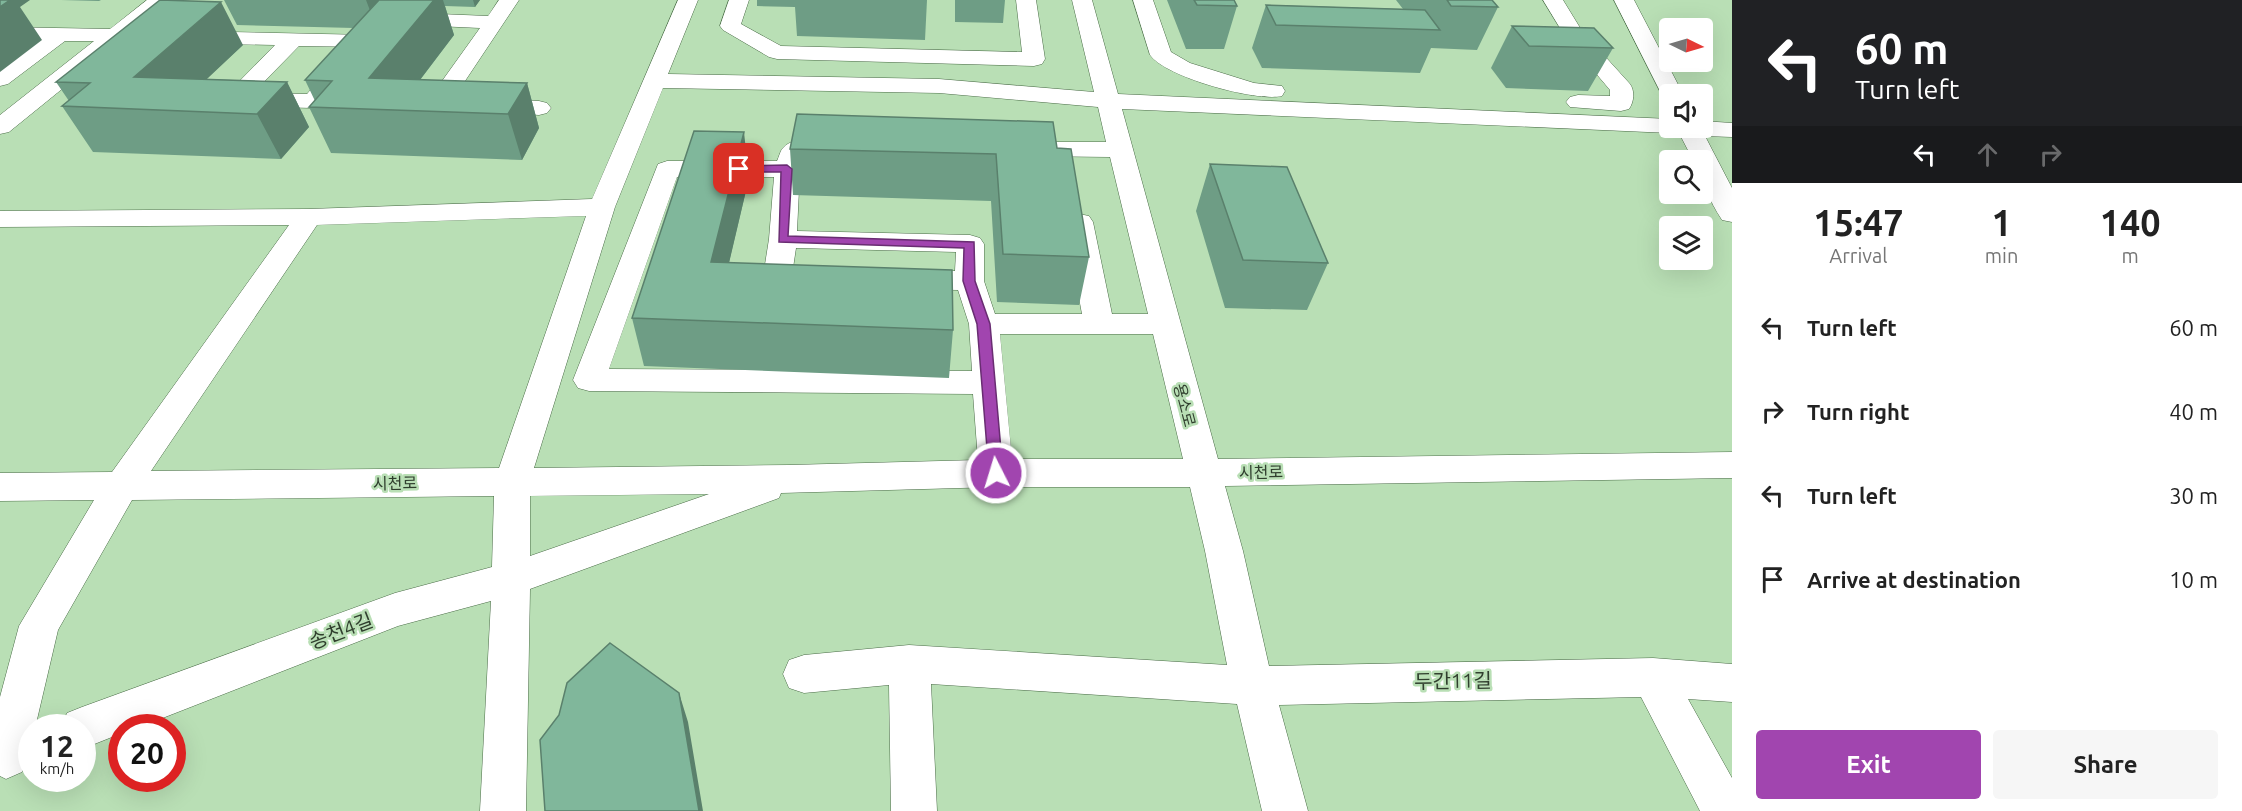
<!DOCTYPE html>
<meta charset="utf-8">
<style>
:root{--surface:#fff;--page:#f6f6f6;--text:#222;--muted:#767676;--accent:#a145af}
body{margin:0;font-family:Ubuntu,"Noto Sans KR",sans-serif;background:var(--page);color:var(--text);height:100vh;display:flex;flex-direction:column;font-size:22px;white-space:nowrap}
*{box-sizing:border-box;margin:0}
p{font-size:20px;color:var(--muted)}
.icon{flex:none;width:33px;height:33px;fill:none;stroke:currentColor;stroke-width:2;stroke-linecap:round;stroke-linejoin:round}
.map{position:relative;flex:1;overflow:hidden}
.sheet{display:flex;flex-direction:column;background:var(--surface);width:510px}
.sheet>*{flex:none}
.banner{background:#202124;color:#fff;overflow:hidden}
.needle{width:39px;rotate:95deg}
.controls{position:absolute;left:1659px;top:18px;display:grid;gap:12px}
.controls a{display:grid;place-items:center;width:54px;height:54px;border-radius:6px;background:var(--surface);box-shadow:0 6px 24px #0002;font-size:30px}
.speed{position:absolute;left:18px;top:714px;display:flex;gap:12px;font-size:30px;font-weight:700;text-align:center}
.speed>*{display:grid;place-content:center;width:78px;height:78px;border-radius:50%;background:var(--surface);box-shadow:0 6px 24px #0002;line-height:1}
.speed small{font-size:15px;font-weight:400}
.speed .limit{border:9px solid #d22;background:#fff;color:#111}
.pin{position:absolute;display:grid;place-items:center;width:51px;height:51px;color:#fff;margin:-26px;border-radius:12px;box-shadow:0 3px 9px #0006}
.me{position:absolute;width:66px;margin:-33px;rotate:355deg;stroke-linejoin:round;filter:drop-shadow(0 0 4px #0008)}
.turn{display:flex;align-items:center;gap:21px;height:126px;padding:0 24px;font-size:27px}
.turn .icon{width:78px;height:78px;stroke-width:2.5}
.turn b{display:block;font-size:42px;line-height:51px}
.lanes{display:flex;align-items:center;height:57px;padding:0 24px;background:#0003;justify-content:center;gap:30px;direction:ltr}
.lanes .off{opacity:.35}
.eta{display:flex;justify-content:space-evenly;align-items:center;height:102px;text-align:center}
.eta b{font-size:36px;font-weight:600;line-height:42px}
.action{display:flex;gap:12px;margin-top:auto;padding:12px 24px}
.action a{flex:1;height:69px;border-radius:6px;background:var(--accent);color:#fff;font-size:24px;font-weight:600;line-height:69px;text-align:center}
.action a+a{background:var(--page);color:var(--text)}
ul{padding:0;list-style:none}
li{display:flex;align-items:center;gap:18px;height:84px;padding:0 24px}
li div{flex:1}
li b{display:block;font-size:22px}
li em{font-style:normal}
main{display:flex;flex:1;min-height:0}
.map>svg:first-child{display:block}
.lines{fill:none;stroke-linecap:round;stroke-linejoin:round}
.minor-casing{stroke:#4a6c47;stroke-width:1}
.minor{fill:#fff;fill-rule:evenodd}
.wall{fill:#6e9d85}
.shaded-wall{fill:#5a806c}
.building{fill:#80b79b;stroke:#5a806c;stroke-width:1.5}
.route{fill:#a145af;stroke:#692d72;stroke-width:1.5}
.labels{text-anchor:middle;stroke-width:5;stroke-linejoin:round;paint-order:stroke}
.street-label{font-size:16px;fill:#303f2e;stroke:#b9dfb5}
.near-street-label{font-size:20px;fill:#303f2e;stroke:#b9dfb5}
</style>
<main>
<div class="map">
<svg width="1732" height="811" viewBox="0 0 1732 811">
<rect width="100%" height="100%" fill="#b9dfb5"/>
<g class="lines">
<g class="minor-casing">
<path id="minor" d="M147,0H170L136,30L368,35L376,36L379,41L376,46L368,47L299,46L253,93L307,94C319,81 332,58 352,63L355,68L352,73L321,106L313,108L234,106L226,104L222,99L275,45L120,42L9,132L0,134V115L94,41H65L8,84L0,86V68L38,40L0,39V27L110,29Z
M499,0H519L455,96L539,101L547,103L551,108L547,113L539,115L431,107L427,102L480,28L415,25L408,23L405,19L408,15L415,13L488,16Z
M678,0H698L668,74L939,79L1094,92L1072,0H1092L1118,94L1670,119V128H1702V121L1732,123V137L1705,136L1732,188V222L1722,220C1709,200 1702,184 1702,160H1693L1678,131L1670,133L1122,109L1218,459L1732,452V478L1225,486L1243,551L1269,666L1653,658L1732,664V702L1688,699L1732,778V811H1700L1641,697L1279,705L1308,811H1262L1237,704L931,684L937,811H891L889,685L804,693L789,688L783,674L789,660L804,655L909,645L1227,665L1205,551L1190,487H996L781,493L779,498L530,589L526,811H480L491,601L398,626L137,728H122V733L82,749V728H61L67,713L82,707L395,593L492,567L494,496L132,500L58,630L35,728H32V743L22,772L6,779L0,776V697L19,626L94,500L0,501V473L112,472L289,225L0,227V211L309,209L592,199ZM663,88L939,93L1098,107L1106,142H1028L1019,144L1016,149L1019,154L1028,156L1110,157L1148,314H1112L1093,222L1089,216L1079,214L1069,216L1065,222L1082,314H995L984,281V244L980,238L970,235L797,231L800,169L804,155L841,152L844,147L841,142C826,138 794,135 783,148C780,151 779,157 777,161H667L658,164L573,380L578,388L589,391L973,394L978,460L790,465L534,468L615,207ZM677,177H774L769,239L763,277L767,284C784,288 803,289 820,285L824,278L820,271L793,268L796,248L956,252L955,271H907L897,273L893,280L897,287L907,289L958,290L969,324L972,371L609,369ZM586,216L499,468L151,471L317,225ZM1000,334H1153L1183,459H1012ZM709,494L530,556V496Z
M729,0H749L741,24L781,46L1022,52L1016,0H1036L1045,59L1042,64L1034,66L777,59L769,57L723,30L720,26Z
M1133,0H1153L1171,52L1190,63L1254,83L1282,86L1285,91L1282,96C1256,102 1165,77 1150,55Z
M1543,0H1563L1582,31L1630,84C1635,91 1634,102 1629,109L1621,111L1570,107L1566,102L1570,97L1578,95L1610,96V90L1566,38Z
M1614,0H1634L1683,94H1670V100L1664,99Z"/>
</g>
<use href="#minor" class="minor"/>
</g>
<path class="wall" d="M61,0H101L99,1Z
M224,0H480L475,7L445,6L454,35L420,80L527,83L539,128L522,160L331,153L309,107L315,101L305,80L354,28L237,25Z
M757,0H927L925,40L797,36L795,7L757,6Z
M955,0H1005L1003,23L955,22Z
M1167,0H1234L1237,6L1224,49H1186Z
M1396,0H1492L1498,7L1477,50L1431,48L1420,73L1262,68L1252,48L1266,5L1403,9Z
M1512,26L1613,48L1588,91L1506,88L1491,68Z
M243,45L206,79L287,82L309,127L281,159L93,152L62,106L69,101L56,82Z
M1057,148L1089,257L1079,305L997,302L991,201L793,195L790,149Z
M1210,164L1328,263L1307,310L1225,308L1196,211Z
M749,178L729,262L953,330L949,378L644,366L632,318Z"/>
<path class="shaded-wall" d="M0,0H30L20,7L42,40L0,72Z
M366,0H395L377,29Z
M434,0H443L454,35L397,110L369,78Z
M473,0H480L475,7Z
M221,2L243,45L173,111L134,77Z
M287,82L309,127L281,159L257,114Z
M527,83L539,128L522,160L508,114Z
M744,132L749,178L718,310L711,262Z
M679,693L688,722L703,811H699Z"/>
<path class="building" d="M0,0H10L0,7Z
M160,0L221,2L134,77L287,82L257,114L62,106L90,83L56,82Z
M379,0H434L369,78L527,83L508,114L309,107L332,81L305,80Z
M1194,0H1234L1237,6L1197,5Z
M1447,0H1492L1498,7L1451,6Z
M1266,5L1425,10L1440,30L1276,25Z
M1512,26L1594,28L1613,48L1529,46Z
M797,114L1053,122L1057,148L1071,149L1089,257L1003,254L996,154L790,149Z
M694,131L744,132L711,262L952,270L953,330L632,318Z
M1210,164L1287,167L1328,263L1243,260Z
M610,643L679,693L699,811H545L540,740L559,715L567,683Z"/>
<path class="route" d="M787,165L792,169L788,236L974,242L975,281L990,324L1003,473L1001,477H991L989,473L977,324L963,281L964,248L779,242L781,172H739L734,169L739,166Z"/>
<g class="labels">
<g class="street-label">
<text transform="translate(1185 405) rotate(75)" y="6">용소로</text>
<text transform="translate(1261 472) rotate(-1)" y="6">시천로</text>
<text transform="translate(395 483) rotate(-1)" y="6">시천로</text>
</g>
<g class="near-street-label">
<text transform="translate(341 631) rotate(-21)" y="7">송천4길</text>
<text transform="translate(1453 681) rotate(-1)" y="7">두간11길</text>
</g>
</g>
</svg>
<div class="controls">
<a><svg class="needle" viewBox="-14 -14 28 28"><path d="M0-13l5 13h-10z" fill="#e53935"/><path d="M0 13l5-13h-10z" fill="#767676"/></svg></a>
<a><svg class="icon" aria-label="sound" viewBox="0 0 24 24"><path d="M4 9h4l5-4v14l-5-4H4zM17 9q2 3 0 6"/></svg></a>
<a><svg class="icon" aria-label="search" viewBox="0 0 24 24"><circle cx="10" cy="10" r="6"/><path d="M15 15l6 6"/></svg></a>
<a><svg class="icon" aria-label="layers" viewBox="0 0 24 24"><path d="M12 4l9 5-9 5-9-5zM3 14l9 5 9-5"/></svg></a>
</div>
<div class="speed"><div>12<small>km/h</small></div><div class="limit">20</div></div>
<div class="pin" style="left:739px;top:169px;background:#d93025"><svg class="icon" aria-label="arrive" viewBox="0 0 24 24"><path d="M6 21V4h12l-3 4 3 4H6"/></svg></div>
<svg class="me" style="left:996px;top:473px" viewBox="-20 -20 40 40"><circle r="17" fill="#a145af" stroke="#fff" stroke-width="3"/><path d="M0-11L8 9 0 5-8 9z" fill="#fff"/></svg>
</div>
<section class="sheet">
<div class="banner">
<div class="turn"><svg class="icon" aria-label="left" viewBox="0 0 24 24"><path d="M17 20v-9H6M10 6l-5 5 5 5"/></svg><div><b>60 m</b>Turn left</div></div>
<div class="lanes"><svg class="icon" aria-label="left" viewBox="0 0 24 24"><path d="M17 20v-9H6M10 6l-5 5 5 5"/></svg><svg class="icon off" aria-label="ahead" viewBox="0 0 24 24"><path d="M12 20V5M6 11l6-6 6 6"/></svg><svg class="icon off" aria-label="right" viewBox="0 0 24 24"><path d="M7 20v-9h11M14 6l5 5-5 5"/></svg></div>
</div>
<div class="eta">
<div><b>15:47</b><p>Arrival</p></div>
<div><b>1</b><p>min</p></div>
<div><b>140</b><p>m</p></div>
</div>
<ul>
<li><svg class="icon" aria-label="left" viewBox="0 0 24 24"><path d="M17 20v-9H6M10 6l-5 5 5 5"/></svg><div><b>Turn left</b></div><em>60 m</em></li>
<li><svg class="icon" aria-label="right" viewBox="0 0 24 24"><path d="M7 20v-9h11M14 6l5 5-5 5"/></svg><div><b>Turn right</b></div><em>40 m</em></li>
<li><svg class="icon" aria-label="left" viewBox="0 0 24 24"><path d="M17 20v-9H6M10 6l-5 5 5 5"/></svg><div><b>Turn left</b></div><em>30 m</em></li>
<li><svg class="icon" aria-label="arrive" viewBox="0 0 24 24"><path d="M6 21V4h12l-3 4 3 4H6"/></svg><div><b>Arrive at destination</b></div><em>10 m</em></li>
</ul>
<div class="action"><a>Exit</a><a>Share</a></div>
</section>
</main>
